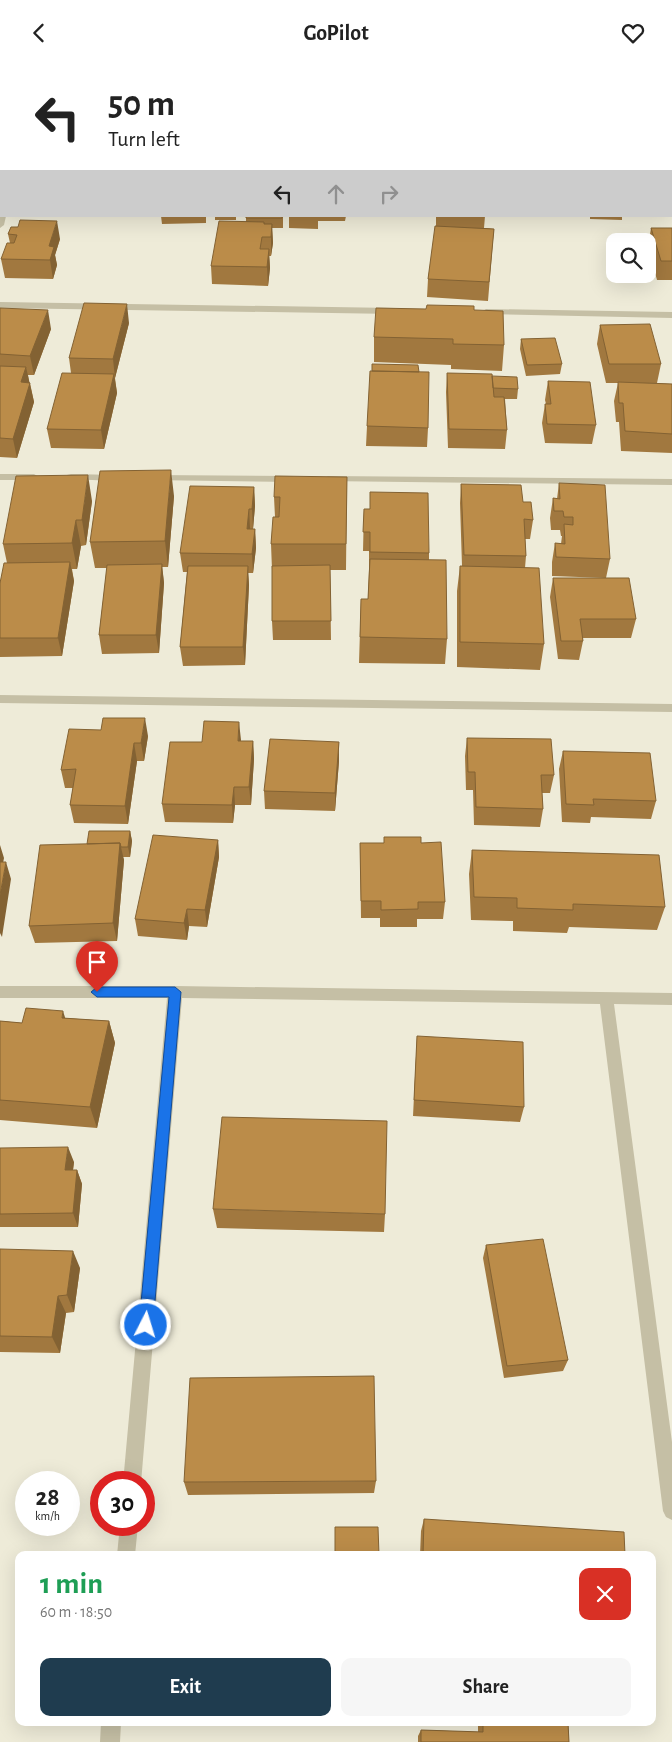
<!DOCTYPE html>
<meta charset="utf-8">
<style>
:root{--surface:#fff;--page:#f6f6f6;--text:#222;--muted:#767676;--accent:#1f3c4f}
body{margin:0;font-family:"Alegreya Sans",sans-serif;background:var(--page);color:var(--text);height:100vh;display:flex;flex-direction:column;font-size:19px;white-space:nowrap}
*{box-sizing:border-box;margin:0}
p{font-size:16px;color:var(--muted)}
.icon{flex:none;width:28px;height:28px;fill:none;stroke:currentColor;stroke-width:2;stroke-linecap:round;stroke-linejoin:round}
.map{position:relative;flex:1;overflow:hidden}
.panel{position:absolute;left:15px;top:1486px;width:641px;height:175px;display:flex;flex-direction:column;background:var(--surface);border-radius:10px;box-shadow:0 5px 20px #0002}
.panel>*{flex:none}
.top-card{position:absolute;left:0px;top:0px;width:672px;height:152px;box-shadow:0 5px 20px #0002;background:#fff;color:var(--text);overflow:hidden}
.fabs{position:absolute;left:606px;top:168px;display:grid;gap:10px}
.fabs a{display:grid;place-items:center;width:50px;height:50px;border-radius:10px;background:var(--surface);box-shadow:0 5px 20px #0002;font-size:25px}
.speed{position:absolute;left:15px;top:1406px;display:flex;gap:10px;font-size:25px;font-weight:700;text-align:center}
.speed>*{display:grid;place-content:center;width:65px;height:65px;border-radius:50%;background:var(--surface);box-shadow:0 5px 20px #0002;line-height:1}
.speed small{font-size:12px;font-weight:400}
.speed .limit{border:8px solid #d22;background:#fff;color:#111}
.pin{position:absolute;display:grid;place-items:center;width:42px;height:42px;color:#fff;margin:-51px -21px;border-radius:50% 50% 50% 0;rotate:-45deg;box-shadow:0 0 5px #0007}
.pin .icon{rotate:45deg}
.me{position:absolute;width:55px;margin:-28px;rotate:5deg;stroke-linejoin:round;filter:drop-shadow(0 0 4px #0008)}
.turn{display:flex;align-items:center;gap:18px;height:105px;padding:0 25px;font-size:22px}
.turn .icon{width:65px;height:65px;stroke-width:2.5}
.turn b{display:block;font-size:35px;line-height:42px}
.lanes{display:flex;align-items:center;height:48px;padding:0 25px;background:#0003;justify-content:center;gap:25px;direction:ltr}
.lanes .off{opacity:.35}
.round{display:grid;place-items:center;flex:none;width:52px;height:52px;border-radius:10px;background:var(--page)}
.head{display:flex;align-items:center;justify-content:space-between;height:85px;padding:0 25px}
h1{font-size:30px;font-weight:700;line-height:38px;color:#1e9e55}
.cta{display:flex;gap:10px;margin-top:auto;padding:10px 25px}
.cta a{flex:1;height:58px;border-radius:10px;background:var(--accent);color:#fff;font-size:20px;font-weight:700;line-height:58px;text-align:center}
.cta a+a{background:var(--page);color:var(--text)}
header{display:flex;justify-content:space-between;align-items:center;height:65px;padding:0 25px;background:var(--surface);font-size:22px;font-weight:700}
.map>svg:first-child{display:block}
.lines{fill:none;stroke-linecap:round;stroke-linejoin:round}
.minor{fill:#c5bfa5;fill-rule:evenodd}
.wall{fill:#a1783f}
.shaded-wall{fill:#836233}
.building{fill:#bb8c49;stroke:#836233}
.route{fill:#1a73e8;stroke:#114b97}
</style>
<header><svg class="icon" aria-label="back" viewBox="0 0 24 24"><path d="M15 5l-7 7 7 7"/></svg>GoPilot<svg class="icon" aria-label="heart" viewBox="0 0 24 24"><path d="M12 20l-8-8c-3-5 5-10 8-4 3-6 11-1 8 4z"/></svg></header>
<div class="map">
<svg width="672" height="1677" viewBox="0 0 672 1677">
<rect width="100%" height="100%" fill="#eeebd8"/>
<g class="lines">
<path class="minor" d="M330,0H338V1H330Z
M671,83H672V87H671Z
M0,84H1V88H0Z
M0,149L1,151H6L4,160L0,163Z
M0,237L394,243L399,246L394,249L0,243Z
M486,244L672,247V253L483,249L481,247Z
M0,409H34L39,412L34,415H0Z
M71,409L117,410L122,413L117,416L67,414V410Z
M153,410L292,411L297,414L292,417L149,415L148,413Z
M328,411L672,414V420L324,416L323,414Z
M0,630L672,639V647L0,638Z
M0,921H175L672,928V940L614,939L672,1377V1455L666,1452L663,1446L600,939L182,933L141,1418H123L167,933H0Z
M120,1460H138L135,1490H117Z
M101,1658H121L120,1677H100Z"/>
</g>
<path class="wall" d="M545,0H595V1H545Z
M667,0H672V24L671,21V1H667Z
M161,151H206V158L162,159Z
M215,151H236V155H215Z
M246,151H283V163H272L273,178L271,191H269L270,203L268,221L212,219L211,201L246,157Z
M289,151H346L345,156H318V164L289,163Z
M436,151H485L484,163L494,164L488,236L427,232L428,214L436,161Z
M590,151H622V155L590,154Z
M11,162L60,174L55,190L57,200L53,214L5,213L1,194L10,178L8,169Z
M651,163H672V215H657L648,182Z
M0,243L51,264L34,310H28L29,317L30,318L34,337L17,393L0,392Z
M474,245L504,280L502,306L451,304V300L374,297V272Z
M129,258L115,313L117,328L104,384L51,383L47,364L71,308L69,293Z
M600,260L661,299L657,318H648L672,319V388L621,386L619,357H616L614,336L618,318H606L597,279Z
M521,274L562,299L560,309L526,311L520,284Z
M419,307L428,363L427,382L366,381L367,361Z
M447,308L492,312L518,324L517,334H505L507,365L505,384L448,383L446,327Z
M548,316L596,360L592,379L545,378L542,358L545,339H546L545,335Z
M347,412L346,505H330L331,575H273L272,556V505L271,479L275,452L274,432Z
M559,418L610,494L606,513L552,511V497L555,478L561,479L562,471H561L560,465H551L550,453L553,433L557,434Z
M461,419L523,437L533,455L530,474H525L526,491L525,503L544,579L540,605L457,602V526L460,501H462L460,438Z
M254,422L255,441L253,464H250H255L256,483L253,508H248L249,520L245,600L183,601L180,582L187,507H183L180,488Z
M174,431L168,502H162L164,518L159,588L102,589L99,570L107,503H95L90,477Z
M92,436L86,480L81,481L77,504H72L74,516L62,591L0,592V518L7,498L3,479Z
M364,444L429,488V495L447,574L445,599L359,598L361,534H368L369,505V486H363Z
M553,513L636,554L631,573H583V576L579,595L558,594L550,532Z
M148,671L144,696H137L128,759L74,758L70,740L73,723H65L61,705Z
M467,673L554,710L550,728H542L543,744L540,762L474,760L473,725H466L465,691Z
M241,676H253L254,694L251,740H235L233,758L165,757L162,739L202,677Z
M339,677V696L335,746L265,744L264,726Z
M563,686L656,736L651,754L591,752L590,758L562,757L559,704Z
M130,766L132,776L130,792H123L124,795L117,876L35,878L29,861L87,779Z
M218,775L219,792L207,862L189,861L187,875L138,871L135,854Z
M360,778H421L445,837L443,854H417V862H380V853H361Z
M472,785L665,842L657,865L569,862L567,868L513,866V856L471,855L469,809Z
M65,953L109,956L115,978L97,1063L0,1055V956L22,958Z
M417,971L524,1042L520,1057L413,1051Z
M0,1083L74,1097L73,1105H77L82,1119L78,1162H0Z
M213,1144L385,1149L384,1167L217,1163Z
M486,1180L568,1295L563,1306L504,1313L483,1193Z
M0,1184L80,1203L74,1247L66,1248L60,1288L0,1287Z
M376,1416L374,1428L188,1430L184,1417Z
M424,1454L625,1490H420L421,1466Z
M478,1658H568L569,1677H418V1671L421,1665L478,1667Z"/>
<path class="shaded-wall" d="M57,156L60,174L55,190L57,200L53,214L50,195L49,181Z
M272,159L273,178L271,191V172Z
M269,184L270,203L268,221L267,202Z
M127,239L129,258L115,313L113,294Z
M48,245L51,264L34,310L30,291Z
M26,302L34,337L17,393L13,374L21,317Z
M114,309L117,328L104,384L101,365Z
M171,405L174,431L168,502L165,476Z
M88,410L92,436L86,480L82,455Z
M254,422L255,441L253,464L252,444Z
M249,444L250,463L248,483L247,464Z
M76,455L81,481L77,504L72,478Z
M255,464L256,483L253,508L252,489Z
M70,497L74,516L62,591L58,573Z
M162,499L164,518L159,588L156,570Z
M248,501L249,520L245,600L243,582Z
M145,653L148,671L144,696L141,678Z
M239,657L241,675L239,694L238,676Z
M253,676L254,694L251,740L249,722Z
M339,677V696L335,746V728Z
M134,678L137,696L128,759L125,741Z
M234,722L235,740L233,758L232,740Z
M130,766L132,776L130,792L128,782Z
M218,775L219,792L207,862L205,845Z
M120,778L124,795L117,876L113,858Z
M0,780L4,793L0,814Z
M6,797L11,814L2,872L0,868V830Z
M187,844L189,861L187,875L184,858Z
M63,946L70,968L62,953Z
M109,956L115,978L97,1063L90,1042Z
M68,1082L74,1097L71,1120L65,1105Z
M77,1105L82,1119L78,1162L73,1148Z
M73,1186L80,1203L74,1247L67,1230Z
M58,1231L66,1248L60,1288L52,1272Z"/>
<path class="building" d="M429,0H482V1H429Z
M551,0H595V1H552Z
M246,151H282V153H246Z
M20,155L57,156L49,181L54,182L50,195L1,194L7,178H14L17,170L8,169L11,162H18Z
M219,156L264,157V159H272L271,172H262L260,184H269L267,202L211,201Z
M435,161L494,164L489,217L428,214Z
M651,163H672V196H661Z
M84,238L127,239L113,294L69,293Z
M427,240L474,241V245L503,246L504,280L453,279V274L374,272L376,243L426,244Z
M0,243L48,245L30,291L0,289Z
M650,259L661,299H609L600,260Z
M555,273L562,299L527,300L521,274Z
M372,299L418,300L419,307L372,306Z
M0,301L26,302L21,317L30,318L13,374L0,373Z
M370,306L429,307L428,363L367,361Z
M62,308L114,309L101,365L47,364Z
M447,308L492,309L494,332H504L507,365L449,364Z
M492,311L517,312L518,324L493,323Z
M548,316L590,317L596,360L547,359L545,339H551Z
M618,317L672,319V369L625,366L623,338H619Z
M171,405L165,476L90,477L100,406Z
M88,410L82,455H76L72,478L3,479L16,411Z
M275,411L347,412L346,479H271L273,452H279L280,432H274Z
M559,418L605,420L610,494L556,492L555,478L565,479L564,459L573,460V452H564L563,446H554L553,433L560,434Z
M461,419L521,420L523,437H531L533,455L524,454L526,491L464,490Z
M190,421L254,422L252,444H249L247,464H255L252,489L180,488Z
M370,427L428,428L429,488L370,487V467H363L364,444H370Z
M370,494L446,495L447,574L360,572L361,534H368Z
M70,497L58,573H0V518L4,498Z
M162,499L156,570H99L107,500Z
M330,500L331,556H272V501Z
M188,501H248L243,582H180Z
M460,501L539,503L544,579L460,577Z
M553,513H629L636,554H580L583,576H561Z
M103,653H145L141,678H134L125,741L70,740L76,704L61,705L69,664L101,665Z
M204,656L239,657L238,676H253L249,722H234L232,740L162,739L170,677H202Z
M467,673L551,674L554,710H541L543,744L476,742L475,707H468Z
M270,674L339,677L335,728L264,726Z
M563,686L650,688L656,736L593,734L594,740L566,739Z
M89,766H130L128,782H121L120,778L87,779Z
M153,770L218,775L205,845L187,844L184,858L135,854Z
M384,772H421V778L441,777L445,837H418V844L381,845V836H361L360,778H384Z
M120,778L113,858L29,861L40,780Z
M472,785L659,790L665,842L573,839V845L517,843V833L474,832Z
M0,797H6L0,830Z
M26,943L63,946L62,953L109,956L90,1042L0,1035V956L22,958Z
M417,971L523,977L524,1042L414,1035Z
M222,1052L387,1056L385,1149L213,1144Z
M68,1082L65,1105H77L73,1148L0,1149V1083Z
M543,1174L568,1295L507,1301L486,1180Z
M0,1184L73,1186L67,1230L58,1231L52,1272L0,1271Z
M374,1311L376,1416L184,1417L190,1313Z
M424,1454L624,1467L625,1490H423Z
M335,1462H378L379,1490H335Z
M483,1658H568L569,1677H421V1665L483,1667Z"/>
<path class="route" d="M97,922H175L181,927L153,1260L151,1265L146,1267L141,1265L139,1260L169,932H97L91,927Z"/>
</svg>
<div class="fabs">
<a><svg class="icon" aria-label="search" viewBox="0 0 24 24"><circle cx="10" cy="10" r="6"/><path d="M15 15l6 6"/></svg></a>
</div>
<div class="speed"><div>28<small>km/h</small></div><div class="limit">30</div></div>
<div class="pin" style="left:97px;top:927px;background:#d93025"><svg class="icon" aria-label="arrive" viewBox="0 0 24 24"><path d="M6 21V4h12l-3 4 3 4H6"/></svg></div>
<svg class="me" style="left:146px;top:1260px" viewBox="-20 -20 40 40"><circle r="17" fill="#1a73e8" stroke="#fff" stroke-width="3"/><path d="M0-11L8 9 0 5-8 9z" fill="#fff"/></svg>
<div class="top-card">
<div class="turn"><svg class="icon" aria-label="left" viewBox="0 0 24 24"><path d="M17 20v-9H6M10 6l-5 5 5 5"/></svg><div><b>50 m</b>Turn left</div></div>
<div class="lanes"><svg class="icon" aria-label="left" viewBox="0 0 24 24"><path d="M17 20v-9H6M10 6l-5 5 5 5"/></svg><svg class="icon off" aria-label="ahead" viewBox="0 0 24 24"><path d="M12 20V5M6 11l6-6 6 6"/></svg><svg class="icon off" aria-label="right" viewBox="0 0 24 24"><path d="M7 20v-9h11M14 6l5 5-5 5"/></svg></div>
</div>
<section class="panel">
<div class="head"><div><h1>1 min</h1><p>60 m · 18:50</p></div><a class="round" style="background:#d93025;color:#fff"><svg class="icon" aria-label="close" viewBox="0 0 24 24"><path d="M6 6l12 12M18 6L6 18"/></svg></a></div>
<div class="cta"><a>Exit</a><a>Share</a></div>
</section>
</div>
